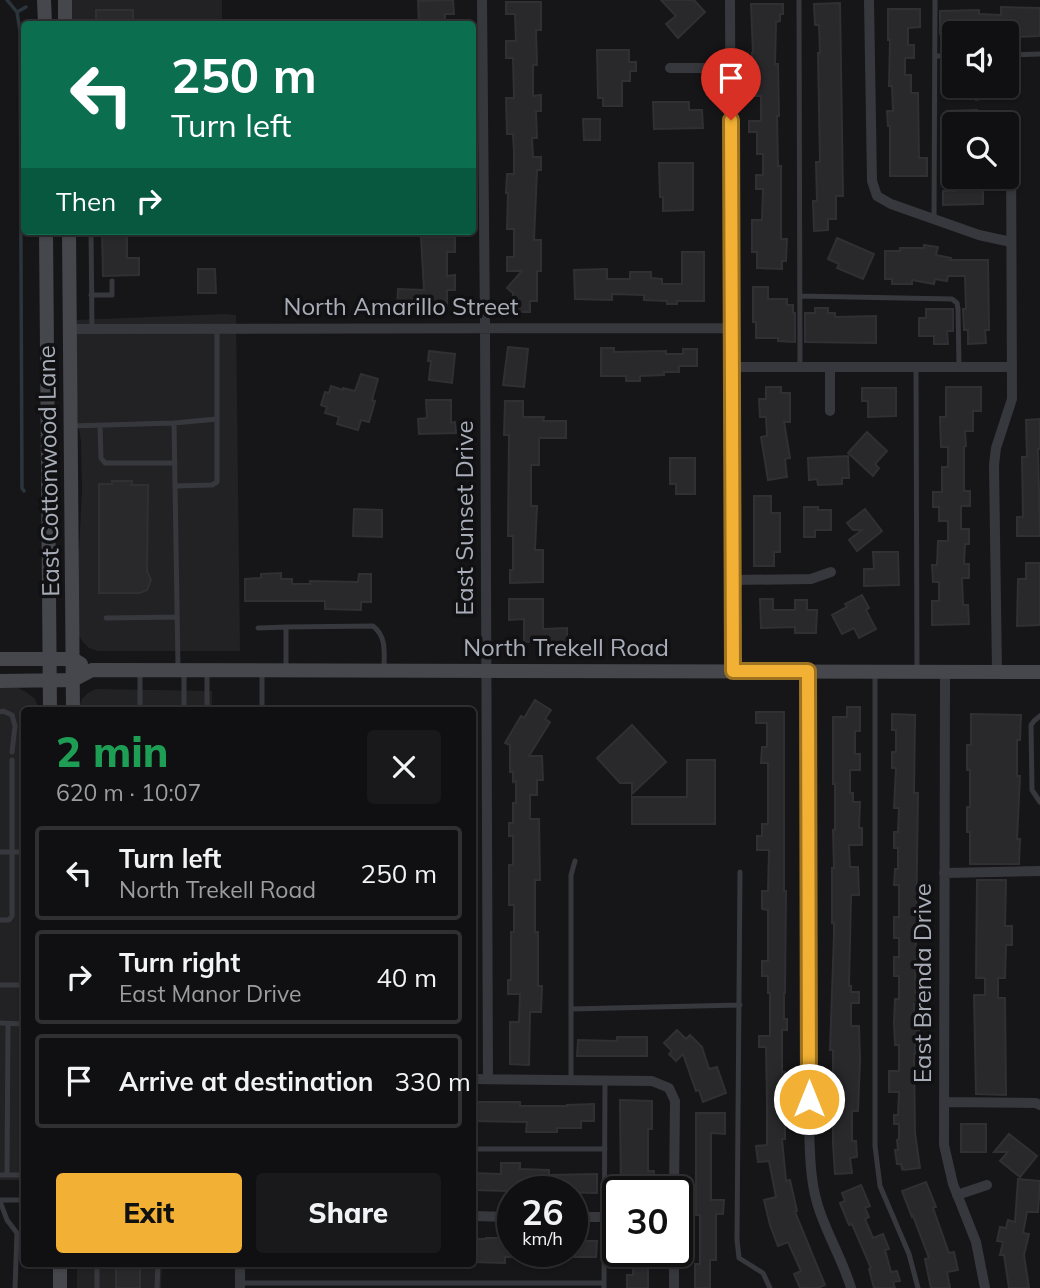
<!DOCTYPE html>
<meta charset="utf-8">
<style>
:root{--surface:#101012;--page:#19191b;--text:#f1f3f6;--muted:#9c9d9f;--line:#303032;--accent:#f2b134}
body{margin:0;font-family:Mulish,sans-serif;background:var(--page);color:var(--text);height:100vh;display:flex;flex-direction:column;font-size:26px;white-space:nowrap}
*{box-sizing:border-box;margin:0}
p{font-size:23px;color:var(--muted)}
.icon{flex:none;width:38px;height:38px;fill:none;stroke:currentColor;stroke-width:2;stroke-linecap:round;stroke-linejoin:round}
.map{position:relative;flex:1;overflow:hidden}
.drawer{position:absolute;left:21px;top:707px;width:455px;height:560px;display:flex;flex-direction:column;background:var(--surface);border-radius:7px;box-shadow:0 2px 5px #0004,0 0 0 2px var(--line)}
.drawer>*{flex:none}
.hud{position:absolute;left:21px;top:21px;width:455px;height:214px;border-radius:7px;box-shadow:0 2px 5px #0004,0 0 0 2px var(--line);background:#0b6e4f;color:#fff;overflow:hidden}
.controls{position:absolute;left:942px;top:21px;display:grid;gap:14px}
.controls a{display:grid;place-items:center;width:77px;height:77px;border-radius:7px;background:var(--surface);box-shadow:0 2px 5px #0004,0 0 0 2px var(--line);font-size:35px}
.speed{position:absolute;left:497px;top:1176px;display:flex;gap:14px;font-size:35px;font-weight:700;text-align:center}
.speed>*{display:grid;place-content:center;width:91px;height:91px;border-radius:50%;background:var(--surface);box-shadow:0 2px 5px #0004,0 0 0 2px var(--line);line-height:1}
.speed small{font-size:18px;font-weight:400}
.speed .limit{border:4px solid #111;border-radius:10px;background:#fff;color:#111}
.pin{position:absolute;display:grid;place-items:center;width:60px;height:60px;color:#fff;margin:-72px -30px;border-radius:50% 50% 50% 0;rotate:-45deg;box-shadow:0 0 7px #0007}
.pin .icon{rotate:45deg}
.me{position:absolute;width:77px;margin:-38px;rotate:0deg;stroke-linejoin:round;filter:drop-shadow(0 0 5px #0008)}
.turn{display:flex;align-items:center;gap:24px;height:147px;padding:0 35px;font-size:32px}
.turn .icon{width:91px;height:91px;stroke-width:2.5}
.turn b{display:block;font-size:49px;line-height:60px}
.then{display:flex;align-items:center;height:66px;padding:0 35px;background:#0003;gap:14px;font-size:26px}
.round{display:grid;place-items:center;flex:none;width:74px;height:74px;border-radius:7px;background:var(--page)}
.head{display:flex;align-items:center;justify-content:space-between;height:119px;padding:0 35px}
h1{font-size:42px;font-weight:800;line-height:52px;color:#1e9e55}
.primary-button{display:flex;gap:14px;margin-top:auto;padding:14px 35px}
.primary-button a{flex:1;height:80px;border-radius:7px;background:var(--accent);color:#111;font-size:28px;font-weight:800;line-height:80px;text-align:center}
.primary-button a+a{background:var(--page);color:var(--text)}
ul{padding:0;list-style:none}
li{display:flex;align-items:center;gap:21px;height:94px;margin:0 14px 10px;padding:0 21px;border:4px solid var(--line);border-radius:7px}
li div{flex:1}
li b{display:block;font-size:26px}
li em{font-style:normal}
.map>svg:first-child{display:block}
.built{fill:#222225}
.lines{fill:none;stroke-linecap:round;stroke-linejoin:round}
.stream{stroke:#2c353c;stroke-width:3.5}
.building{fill:#29292c;stroke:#303034;stroke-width:2}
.service{stroke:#37383d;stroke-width:5}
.minor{stroke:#37383d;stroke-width:10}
.secondary{stroke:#45474d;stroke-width:14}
.route-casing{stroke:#9d7322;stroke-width:18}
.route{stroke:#f2b134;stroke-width:12}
.labels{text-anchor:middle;stroke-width:7;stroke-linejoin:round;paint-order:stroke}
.street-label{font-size:24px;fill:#a8adb8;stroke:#111113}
</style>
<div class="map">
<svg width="1040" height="1288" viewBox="0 0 1040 1288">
<rect width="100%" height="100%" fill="#161618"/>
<path class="built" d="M71,0H222V24H71Z
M225,314L236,315L240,651H98L89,648L83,642L78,634L77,591L82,490L81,441L75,405V320Z
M0,688H18L26,692L35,699L39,709V710H24V1180H0Z
M96,689L212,691V710H78L82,699L88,693Z
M77,1264H162L161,1288H77Z"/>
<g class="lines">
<path class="stream" d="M7,0L17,12L20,31L22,488L24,491
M17,12L26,7"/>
</g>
<path class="building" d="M453,0L454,14H445V24H419L418,1Z
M661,0H694L705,12L678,38L666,24L676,16Z
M506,2H541V30H536L537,65H533V96L541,95V111H536L537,138H532L533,157H541V170H537L534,240H541V271H537V301H530V312H513V293L507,288L522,271H507V257H514V229H507L508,193H506L507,174H514V152L513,134H507L506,98H514L513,58H506V41H516L515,14H506Z
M840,3L843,196H836V219H828V230L814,231L813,201H817L816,162H820L818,53H820L819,25H815L814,4Z
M751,4H783V14H780V21L776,22L775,64H778L779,116H777L778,166H781V239H787L786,261H782V269L757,268V252H752V220H762L763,189H756V175H763V154H757V132H749V121H761V96H751L752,53H753Z
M1001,7L1040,8V36L1016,37V39H1006V33L940,34V11L979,10V14L1001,15Z
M888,9H920V27L908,28V45H914V58H905V75H911V93H918L919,158H927V176H890V126H888L887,111H893L892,86H889L890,40H888Z
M96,10H133V24H96Z
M597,50H629V62H636V71H630V81H622V106H603V98H598Z
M973,86H1018L1019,89L976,100Z
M653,102H689V110H702L703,128L654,129Z
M977,110L978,124H954V136H942V119H948L947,111Z
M583,119H600V140H584Z
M659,163H693V210L663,211V197H660Z
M956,178H983V204L943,205V191H956Z
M102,231H127V258H139V275L103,276Z
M421,237H455V252H447V276L455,275V290H447V311H428V304H410V309H397L398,289L424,290Z
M837,238L874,254L863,279L837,268L839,264L828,259Z
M924,245L938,247L936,255L951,258L950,260H988L989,330H985L986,343L968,344V330H964L963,309H966L965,276H948L947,281L935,279L934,284L912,280V284H892V279H885V251H900V248H924Z
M682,252H704V301H677V304H667V301L644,300V295L612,294V300L575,299L574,270L607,269V279H630V272H651V278L662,279V284H682Z
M198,269H215L216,293H198Z
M753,287H768V299H787V305H793V313H795V342L778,341V338H756V322H753Z
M815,308H828V313H835V317L876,316V343L805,342V313H815Z
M926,309H953V331H947L948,344H934V336H919V318H926Z
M508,347L528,349L524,387L503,385Z
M601,348H614V352L666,351V354H683V349H697V366H679V372H664V375L640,376V381H626V376H601Z
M429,351L455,354L452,383L429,380L431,361H428Z
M361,374L378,379L372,400L375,401L369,422L361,420L358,430L337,424L339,417L325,413L327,407L321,405L325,392L329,393L331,386L343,390V388L355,391Z
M766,387H781V393H790V422H784L790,458L785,459L787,477L768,480L761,437L767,436L766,417H760L759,399H766Z
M946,387H981V411H973V431H965L966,446L964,447V491H970V506H961V529H969V544H965L964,564H969V578H962L963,605H968L969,624L932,625V601H939V582H933L932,565H937L938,541H948V521H939V507H933V492H942V467H948V447H941L940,417H946Z
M862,388H896V416L868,417V401H862Z
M426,400H451V423L455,422L456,433L419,434L418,419L427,418Z
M505,401H523V417H544L543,421H566V438H539V465H531V506H537L535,550H543V582L510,583V570H513V536H508L509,435H504Z
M1040,419V449H1038L1040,536H1017V517H1023L1022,457H1027L1026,420Z
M867,432L887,451L875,464L879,468L873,476L848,453Z
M848,456L849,478H842V484L818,485L817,479L809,480L808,458Z
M670,458H695V494H676V484H670Z
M112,481H132L131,485H148L147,571L151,580L147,590L140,593H99V484H112Z
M754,496H771V513H780V552H774V566H754Z
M804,507H818V510H831V530H815V537H804Z
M354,509L382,510V537L353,536Z
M865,509L882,531L857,551L849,540L862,530H853L847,523Z
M873,552H898L899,585L864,586V569H874Z
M1026,563H1040V625L1017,626L1018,579H1026Z
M281,573V579H292V584H310V581L358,582L359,574H371V602H361V610L325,609V601H245V579L261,578V574Z
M862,595L869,608L866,610L876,629L859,638L854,628L842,634L832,615L847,607L845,604Z
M509,599H543V629L567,628V646H550V641L524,642V619L509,620Z
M760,599H773V610H795V600H807V610H817L816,633H795V627L761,628Z
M535,700L551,710L545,719L550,722L529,756H542L543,780H537V795H530V819H539L540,880H535V932H538V986H542L541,1012H530L529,1065L510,1064V1022H519L520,994H508V980H511V932H514V905H509V865H513V836H509V823H513V803H516V781L513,782V772H510V745L505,743L521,716L524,718Z
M847,707H860V731H855V754H860V770H850V793H853V802H860L859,828H862V845H849L850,867H858L859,895H851L849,986H851V992H859V1003H851V1026H859L860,1060L858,1111H852V1141H856L857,1157L850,1158L852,1173L835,1174L833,1143V1050H830L834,935V923H832V868H834L833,830H835V784H833V717H847Z
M756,712H784V891H786L785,993H784V1019H787V1030H782V1072H785V1139H782L786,1181L790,1180L797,1211L795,1212L825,1285L818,1288H800L794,1274L801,1271L788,1242L778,1246L770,1225L764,1200L776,1197L769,1161L758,1162L756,1146L767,1145V1105L766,1047H759V1036H770V993H768V976H762V961H768V910L762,909V891H768L769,850H757V836H762V824H768V763H761L762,747H767V723H756Z
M892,714L915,715L914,793H918L915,993H919L918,1004H914V1022H919V1044H915V1054H914L915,1133L920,1168L904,1170L903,1168L902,1169L901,1164H897L895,1150H898L897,1140L899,1139V1124H894V1115H898L899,1092H889V1071H899V1045H895L894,1023L895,999H899V976H894V957H899V938H894V917H899V885H894L895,869H898V848H894V832H898L899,808H894L896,768H892V752H896V730H892Z
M971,714L1021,715L1020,740H1017V776H1020L1017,839H1020L1019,864H970V832H967V807H970V770H967V745H971Z
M632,725L666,762L632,794V783H620L597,758Z
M687,760H715V824H632V797H687Z
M977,880H1006L1005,926H1012V945H1006L1005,978H998V998H1005L1006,1095L976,1094L974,995H985V978H976Z
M677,1030L686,1039L690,1035L702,1047L709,1069L717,1067L726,1093L703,1102L699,1090L696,1091L683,1054L676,1061L669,1054L672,1051L664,1043Z
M617,1037H647V1056H577L578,1040L617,1041Z
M620,1100L652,1101V1129H648V1171H654L653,1192H621Z
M472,1102H520V1106H567V1105L594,1104V1121H581V1128H557V1132H526L527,1122L472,1121Z
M696,1113H725V1134L711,1133V1200H724L723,1214H716V1260H710V1288H695V1264H700V1215H696Z
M961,1124H986V1152H961Z
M1009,1134L1037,1156L1020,1177L1000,1161L1008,1152H994Z
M501,1163H520V1169L549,1170V1175L597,1174V1193L472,1190V1173L501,1174Z
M1018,1179L1040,1181L1038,1212H1027L1023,1233L1029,1234L1024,1255L1029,1288H1009L1004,1255H1000L1003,1242L997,1241L1000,1227L1006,1228L1008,1220L1015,1222Z
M926,1182L936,1207L933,1208L949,1253L954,1252L958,1270L947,1272L950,1288H931L925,1259L929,1258L913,1216L912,1217L902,1191Z
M861,1185L870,1206L865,1208L869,1217L865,1219L873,1238L883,1234L889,1249L885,1250L891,1272L897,1271L900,1281L893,1282L895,1288H874L869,1269L871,1268L852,1224L849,1225L840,1203L845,1201L842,1193Z
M574,1237H585V1241H597L596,1257H572V1240H574Z
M486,1238H513V1257H505V1263L472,1262V1239H486Z
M633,1251H648V1288H627V1275H633Z
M116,1264H140V1288H116Z"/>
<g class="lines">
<path class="service" d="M799,0L800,367
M1006,55L1040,54
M936,56H954
M934,219L935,0
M91,231L92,329
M91,295H112V281
M800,296L952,299L957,303L958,309L959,367
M916,367L917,671
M100,425L101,458L105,463H175
M71,426L174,423
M175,486L212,485L217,482V419
M106,618L177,617
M258,628L286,627
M178,667L174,423L217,419V328
M286,667V627L373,626C387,637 384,653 384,669
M184,670V710
M262,670V710
M875,672V1146L880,1186L909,1254L918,1288
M140,710V672
M207,710V672
M0,712L3,711L12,715L15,726L12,752
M1040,716L1034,721L1031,725L1032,790L1040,802
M0,852H24
M740,872L737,1240L739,1258L763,1273L770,1288
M0,920H9L12,916V760
M0,985H24
M571,1009L740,1005
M0,1023L24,1024
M571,1080V875L575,861
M472,1149H605
M0,1175H24
M7,1175L8,1024
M0,1200H24
M0,1201L7,1220L17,1233L15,1288
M97,1264V1288
M240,1283H604
M157,1288L158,1264
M604,1288L605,1081"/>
<path class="minor" d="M482,0L485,327L488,1079
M730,0L733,671
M869,0L872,181L877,196L891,204L979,235L1011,242
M670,68H730
M70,329L733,328
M733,367H1012
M830,367V411
M734,580L811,579L831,572
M808,671L809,1126C810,1155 810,1185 820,1212C829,1238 843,1261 851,1288
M945,672L944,1145L953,1184L976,1242L985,1288
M997,672L994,465L996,448L1012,399L1011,137
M944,873L1040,871
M472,1079L652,1081L669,1088L675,1101L674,1192
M944,1102L1036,1103L1040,1105
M957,1195L987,1185
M472,1216L513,1217
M572,1217H618
M240,1288V1264
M674,1288V1251"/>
<path class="secondary" d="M44,0L45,24
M65,0V24
M46,231L50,710
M69,231L73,710
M0,659H73L81,664
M0,681L73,680L92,670L1040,672
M60,1288V1264"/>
</g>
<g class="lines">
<g class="route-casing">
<path id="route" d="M731,120L733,671H808L809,1099"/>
</g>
<use href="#route" class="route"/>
</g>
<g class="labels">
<g class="street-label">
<text x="401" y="315">North Amarillo Street</text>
<text transform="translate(49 471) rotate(-91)" y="8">East Cottonwood Lane</text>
<text transform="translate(465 518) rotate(-90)" y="8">East Sunset Drive</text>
<text x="566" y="656">North Trekell Road</text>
<text transform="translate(923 983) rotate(-90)" y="8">East Brenda Drive</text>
</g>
</g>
</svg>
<div class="controls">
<a><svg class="icon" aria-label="sound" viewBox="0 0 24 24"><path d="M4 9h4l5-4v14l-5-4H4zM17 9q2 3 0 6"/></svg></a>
<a><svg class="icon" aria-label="search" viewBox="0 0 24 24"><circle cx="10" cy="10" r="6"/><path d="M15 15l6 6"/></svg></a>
</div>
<div class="speed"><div>26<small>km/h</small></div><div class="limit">30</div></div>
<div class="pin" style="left:731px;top:120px;background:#d93025"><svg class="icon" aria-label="arrive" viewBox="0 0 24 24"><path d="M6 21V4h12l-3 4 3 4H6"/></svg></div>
<svg class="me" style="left:809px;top:1099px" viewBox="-20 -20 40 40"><circle r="17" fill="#f2b134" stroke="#fff" stroke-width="3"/><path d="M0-11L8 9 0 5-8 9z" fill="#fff"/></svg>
<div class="hud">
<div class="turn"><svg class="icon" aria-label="left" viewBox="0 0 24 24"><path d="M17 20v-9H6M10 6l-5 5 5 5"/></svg><div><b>250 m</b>Turn left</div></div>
<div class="then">Then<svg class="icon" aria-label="right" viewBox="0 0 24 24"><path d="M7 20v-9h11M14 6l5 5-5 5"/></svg></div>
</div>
<section class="drawer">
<div class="head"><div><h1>2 min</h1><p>620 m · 10:07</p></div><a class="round"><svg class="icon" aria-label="close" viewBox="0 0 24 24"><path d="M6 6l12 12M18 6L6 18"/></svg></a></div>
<ul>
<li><svg class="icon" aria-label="left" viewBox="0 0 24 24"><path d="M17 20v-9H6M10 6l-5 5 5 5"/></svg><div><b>Turn left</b><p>North Trekell Road</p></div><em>250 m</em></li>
<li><svg class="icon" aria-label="right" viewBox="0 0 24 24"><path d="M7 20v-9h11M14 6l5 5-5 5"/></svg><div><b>Turn right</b><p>East Manor Drive</p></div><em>40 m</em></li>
<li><svg class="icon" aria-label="arrive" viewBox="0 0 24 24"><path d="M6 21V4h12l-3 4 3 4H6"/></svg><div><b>Arrive at destination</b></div><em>330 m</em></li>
</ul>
<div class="primary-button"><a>Exit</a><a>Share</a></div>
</section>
</div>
